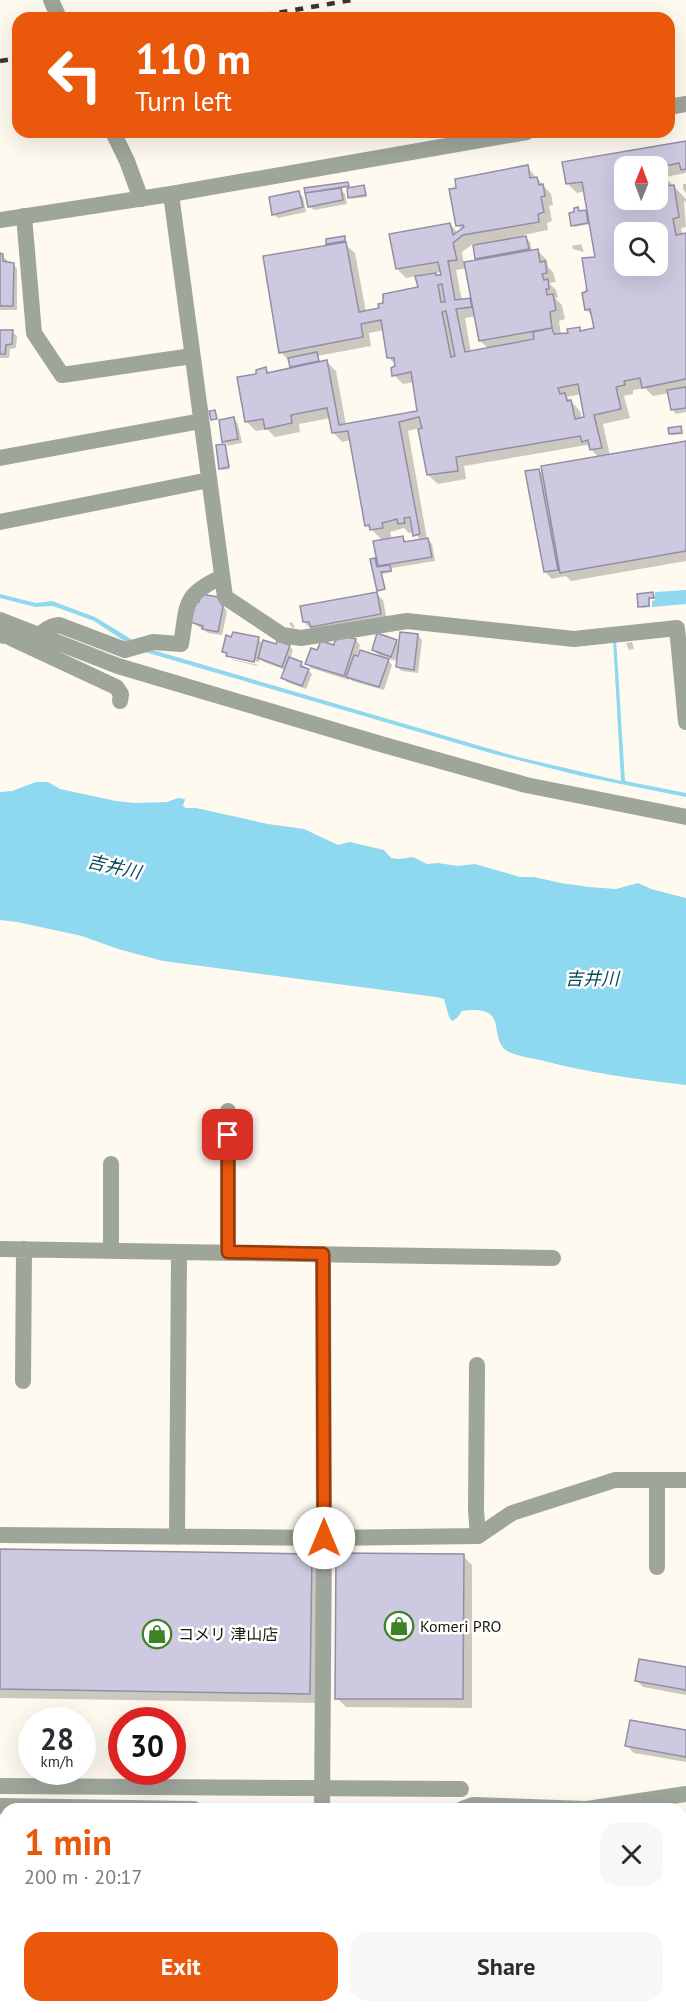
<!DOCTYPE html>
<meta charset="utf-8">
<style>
:root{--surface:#fff;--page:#f7f7f7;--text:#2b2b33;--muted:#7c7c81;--accent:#ea580c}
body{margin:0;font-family:"PT Sans","Noto Sans JP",sans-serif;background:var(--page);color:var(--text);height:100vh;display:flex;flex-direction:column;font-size:22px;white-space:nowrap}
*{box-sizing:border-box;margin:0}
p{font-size:20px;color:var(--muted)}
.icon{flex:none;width:33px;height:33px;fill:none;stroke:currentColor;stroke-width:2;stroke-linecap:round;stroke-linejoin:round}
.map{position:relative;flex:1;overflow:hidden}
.details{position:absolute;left:0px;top:1803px;width:687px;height:210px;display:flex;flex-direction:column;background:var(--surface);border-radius:18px 18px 0 0;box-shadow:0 6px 24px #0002}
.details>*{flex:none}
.guide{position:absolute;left:12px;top:12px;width:663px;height:126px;border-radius:18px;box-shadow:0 6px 24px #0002;background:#ea580c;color:#fff;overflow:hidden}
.needle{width:39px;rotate:1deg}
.tools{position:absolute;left:614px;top:156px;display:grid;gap:12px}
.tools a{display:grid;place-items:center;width:54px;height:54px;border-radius:12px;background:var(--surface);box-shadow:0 6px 24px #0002;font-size:30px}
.speed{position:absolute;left:18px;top:1707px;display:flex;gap:12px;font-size:30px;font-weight:700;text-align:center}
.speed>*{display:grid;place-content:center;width:78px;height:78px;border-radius:50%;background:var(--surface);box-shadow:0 6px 24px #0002;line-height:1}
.speed small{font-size:15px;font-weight:400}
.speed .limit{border:9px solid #d22;background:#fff;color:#111}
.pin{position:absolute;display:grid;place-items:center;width:51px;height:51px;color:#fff;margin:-26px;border-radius:12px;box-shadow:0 3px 9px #0006}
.me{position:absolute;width:66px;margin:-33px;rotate:0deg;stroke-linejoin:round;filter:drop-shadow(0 0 4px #0008)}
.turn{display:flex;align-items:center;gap:21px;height:126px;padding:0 24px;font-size:27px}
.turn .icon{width:78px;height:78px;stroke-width:2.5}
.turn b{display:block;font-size:42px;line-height:51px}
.round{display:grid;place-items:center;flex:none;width:63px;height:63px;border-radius:18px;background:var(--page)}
.head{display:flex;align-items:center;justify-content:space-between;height:102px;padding:0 24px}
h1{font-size:36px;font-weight:700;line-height:45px;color:var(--accent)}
.button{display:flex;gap:12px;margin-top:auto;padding:12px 24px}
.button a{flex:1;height:69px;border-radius:18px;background:var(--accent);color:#fff;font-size:24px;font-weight:700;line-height:69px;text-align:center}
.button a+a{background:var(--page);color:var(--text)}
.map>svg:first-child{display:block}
.water{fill:#8ed8f0}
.shadow{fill:#0003;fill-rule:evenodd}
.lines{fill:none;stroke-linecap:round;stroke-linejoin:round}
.stream{stroke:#8ed8f0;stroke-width:5}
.building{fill:#ccc9e1;stroke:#918ea5;stroke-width:1.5;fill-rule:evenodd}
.minor{stroke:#9ea59b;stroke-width:16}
.tertiary{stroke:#9ea59b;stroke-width:16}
.rail{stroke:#3b372e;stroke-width:4.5;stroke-dasharray:8 8;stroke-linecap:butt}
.route-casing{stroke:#983908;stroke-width:15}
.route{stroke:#ea580c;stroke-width:10}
.labels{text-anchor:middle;stroke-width:5;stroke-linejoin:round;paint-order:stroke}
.poi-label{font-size:16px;fill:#1b170e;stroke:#fff;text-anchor:start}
.water-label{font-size:18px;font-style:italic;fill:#094b5c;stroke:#fff}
</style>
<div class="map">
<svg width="686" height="2013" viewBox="0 0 686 2013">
<rect width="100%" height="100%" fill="#fffaf0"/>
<path class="water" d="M686,590V604L652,607V601L655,600V592Z
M0,594L36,603L52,601L95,617L146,648L518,757L621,781L613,639H616L625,781L686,793V797L581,776L494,754L138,650L94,621L53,606L35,607L0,598Z
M36,782H48L60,789L116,801L134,803L167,802L178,798L185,799L183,806L186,808H196L268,824L304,829L338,845L350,842L384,850L391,858L399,859L413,857L427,864L438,863L457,866L475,864L520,877H534L561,883L589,887L616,889L638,883L651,889L686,898V1085C637,1079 588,1073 540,1060C530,1058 518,1056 509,1052C485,1039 513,1004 462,1011L457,1018L452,1021L449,1017L444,999L436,997L163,961L118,949L82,936L17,922L0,920V792L12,791Z"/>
<path class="shadow" d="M686,142V173L665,177L686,199V195V203L684,200L686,227L681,228L683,236L686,235V412L676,414L672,409L670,393L653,396L645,388L633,390V394L624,396L630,418L603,424L610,456L686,442V561L571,581L566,576L552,579L545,572L538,470L544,476L599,458L587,445L464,466L466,479L438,484L428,475L419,428L408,431L427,539L432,544L435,561L392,568V572L382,574L385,588L378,589L375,560L379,564L383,541L367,525L351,440L342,442L333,432L330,418L299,424L300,432L275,437L267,429L256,431L247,422L258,375L266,369L270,374L294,369L290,362L281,352L330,246L328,243L344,238L346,240V242L344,243L355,253L366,312L381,309L419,288L417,276L406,278L397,269L450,224L458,233L462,230L457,225L527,167L551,194L553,205L549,206L552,221L547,223L548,230L523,235L530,242L532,252L538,251L547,260L548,267L553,272L556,282L549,283L556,290L558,297L555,298L562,305L565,319L559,321L561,335L570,334L579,328L583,332L596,330L593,317L586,310L597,258L591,224L574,227L572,225L578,208L580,213L585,212L590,216L585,191L577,193L568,184ZM624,166H657V200H624ZM624,232H657V266H624ZM474,243L477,258L480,261L464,264L462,252ZM467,268L473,299L462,301L456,270ZM442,272L443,276L437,277L434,273ZM476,316L480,341L489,349L471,353L465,318ZM384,330L389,358L398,367L394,375L403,384L414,382L419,412L346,425L336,371L327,362L319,369L317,356L371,346L369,333ZM581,394L586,418L582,419L580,411L567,397ZM404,528L409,533L414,532L421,541L407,542L402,537L392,539L390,532Z
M347,183L350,189L364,187L367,197L351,199L348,187L340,189L345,194L347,204L314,210L309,206V194L306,192Z
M683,184H686V193L683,189Z
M299,193L303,197L306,212L278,218L273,214Z
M581,244L584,252L573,249L572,246Z
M0,255L7,260V263L13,264L17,269V310H0Z
M0,332H12L17,336L16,348L10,349L9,358H0Z
M234,419L238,424L242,443L226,446L230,469L222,470L217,446L228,445L224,441Z
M681,428L683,434L672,435L670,434Z
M376,593L383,600L387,620L311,629L304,622Z
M653,594L655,599H650V607L642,608L640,606Z
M222,603L227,612L222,635L208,633L192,622Z
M292,622L295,627L292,628L289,623Z
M418,635L422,640L418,673L402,671L397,667L398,654L395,661L385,657L392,665L384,690L352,681L349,678V680L311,668L307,664L318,652L335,647L347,638L356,640L360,645L355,662L382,658L373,650L396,641L400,645Z
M258,639L263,644L289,646L293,650L290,659L301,663L312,674L306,689L287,682L283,678L286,670L264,662L260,658L259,662L227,655L224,652Z
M632,642L634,649L629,650L626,643Z
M231,659L258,665V666L232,660Z
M0,1551L311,1555L320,1564L318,1703L0,1698Z
M463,1556L472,1565V1708L346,1707L337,1698Z
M686,1669V1695L643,1687L636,1680Z
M686,1732V1762L634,1753L627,1746Z"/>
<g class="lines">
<path class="stream" d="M460,2013L461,2007"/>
</g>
<path class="building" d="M686,141V169L681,170L679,163L657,168L624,166V174L616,176L617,181L624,180V200H657V175L664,174L666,186L674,185L679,217L673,219L676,235L686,233V379L642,388L640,378L624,381L625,385L616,387L621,409L594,415L602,448L590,450L588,440L582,442L580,436L456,457L458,471L427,475L418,429L422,428L419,417L399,422L420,534L413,536L410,517L404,518L405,523L398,524L397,519L382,523L383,528L370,530L369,525L365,526L348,431L332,433L327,408L291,415L292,423L265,429L263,419L245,422L237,377L256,374V370L266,367L267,373L327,360L339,425L417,411L411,372L392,376L391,368L395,366L394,358H387L381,320L361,324L363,337L279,353L263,256L346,242L359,312L379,308L378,304L383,303V294L418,287L415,276L436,273V275H441L438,262L396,269L389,234L450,223L453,235L464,227L463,225L456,226L449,189L456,188L455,179L528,165L530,178L537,177L539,185L543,184L545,196L541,197L544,212L538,214L539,222L463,235L453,243L457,260L448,261L455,300L470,298L472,307L456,309L465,352L534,339L533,332L552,328L554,334L568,333L567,329L580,327V331L594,328L590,309L585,310L582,293L587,291L582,258L595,257L582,182L566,184L562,162ZM624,232H657V266H624ZM442,284L445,302H441L438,285ZM446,311L455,356L451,357L442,312ZM578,384L584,417L575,419L571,400L567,401L565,393L560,394L558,388Z
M348,182L349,186L305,193L304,188Z
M364,185L366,195L348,198L347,188Z
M341,188L343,200L308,207L305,193Z
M299,191L303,207L272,215L269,197Z
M578,207L579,211L586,210L588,223L571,226L569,213L574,212V208Z
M345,236V241L326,244V239Z
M526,236L529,249L475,259L473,245Z
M538,249L540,262L545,261L547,273L542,274L544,280L548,279L549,289H546L547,295L553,294L556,310L550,312L552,328L479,341L464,262Z
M0,253L3,254V261L14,263L13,306H0Z
M0,330H13L12,344L6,345L5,354H0Z
M317,352L319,361L290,367L288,358Z
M686,387V408L671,410L667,390Z
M215,410L217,419L211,420L209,411Z
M234,417L238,439L222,442L219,420Z
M681,426L682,433L669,434L668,428Z
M686,441V551L560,573L541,466Z
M225,444L229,467L219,469L216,445Z
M539,469L558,570L544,572L525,471Z
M403,536L404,542L428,538L432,557L378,566L373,541Z
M375,558L377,567L390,565L391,571L381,572L385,589L377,591L370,559Z
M377,592L381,614L311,627L309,622H303L300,606Z
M653,592L654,598H649V606L638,607L637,594Z
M201,594L218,597L223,607L218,632L202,629L203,626L190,622L195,602H199Z
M233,632L259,637L254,662L226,656L227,653L222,652L226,635L231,637Z
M400,632L418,634L414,670L396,667Z
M377,633L397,640L391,657L372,650Z
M347,637L356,639L344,676L305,664L311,648L317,650L321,641L334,645L335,640Z
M263,640L276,644L277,641L290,645L282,667L258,658Z
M360,650L389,659L379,687L346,677L354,655L358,656Z
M289,657L302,662L300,666L309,669L302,686L281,678Z
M0,1549L312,1554L310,1694L0,1689Z
M336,1553L464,1554L463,1699H335Z
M639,1659L686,1667V1690L635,1681Z
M630,1720L686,1730V1757L625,1746Z"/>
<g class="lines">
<path class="minor" d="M51,0L59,18
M113,132L127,161L141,199
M171,194L225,597L282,635L301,638L407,621L574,639L677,628L686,722
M24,216L34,333L62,375L192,356
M0,458L201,421
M0,522L209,480
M0,620L118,666L384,745L526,785L686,817
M0,635C10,637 26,638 36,635C46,633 44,627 59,625L125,650L153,642L181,644C188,604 182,595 222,577
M11,638L116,687L121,694L120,701
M228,1111V1253
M111,1164V1251
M0,1249L553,1258
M477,1365L476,1510L478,1536
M23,1381L24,1249
M0,1535L324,1538L478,1536L512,1513L615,1480H686
M177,1537L179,1252
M657,1567V1481
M0,1786L461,1789
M0,1806L194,1809
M322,1809L324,1538L323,1254
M462,1809L473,1805L587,1809L686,1794
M681,1901L686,1900
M317,2013V2007"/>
<path class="tertiary" d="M669,107L686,104
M0,220L171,194L527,132"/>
<path class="rail" d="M248,18L352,0
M0,61L18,58"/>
</g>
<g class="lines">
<g class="route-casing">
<path id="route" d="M228,1135V1252L323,1254L324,1538"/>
</g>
<use href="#route" class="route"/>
</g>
<defs>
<g id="shop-ring" transform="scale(1.5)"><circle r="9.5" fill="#fff" stroke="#3e8226" stroke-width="1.5"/><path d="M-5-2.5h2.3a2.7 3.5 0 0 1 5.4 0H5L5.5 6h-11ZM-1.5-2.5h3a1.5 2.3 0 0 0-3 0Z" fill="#3e8226"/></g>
</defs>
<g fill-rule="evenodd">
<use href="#shop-ring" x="399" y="1626"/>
<use href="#shop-ring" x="157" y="1634"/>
</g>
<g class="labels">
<g class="poi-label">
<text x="420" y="1632">Komeri PRO</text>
<text x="178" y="1640">コメリ 津山店</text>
</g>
<g class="water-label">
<text transform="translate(114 867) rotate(13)" y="6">吉井川</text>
<text x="592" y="985">吉井川</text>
</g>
</g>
</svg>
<div class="tools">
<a><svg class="needle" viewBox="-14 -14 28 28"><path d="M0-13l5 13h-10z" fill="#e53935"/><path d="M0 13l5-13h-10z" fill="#7c7c81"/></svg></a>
<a><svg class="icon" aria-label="search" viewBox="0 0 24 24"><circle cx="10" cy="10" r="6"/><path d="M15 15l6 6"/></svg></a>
</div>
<div class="speed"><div>28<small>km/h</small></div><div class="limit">30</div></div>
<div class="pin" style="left:228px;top:1135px;background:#d93025"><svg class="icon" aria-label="arrive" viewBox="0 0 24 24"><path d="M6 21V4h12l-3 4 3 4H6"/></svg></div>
<svg class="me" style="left:324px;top:1538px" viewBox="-20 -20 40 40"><circle r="19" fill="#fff"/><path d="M0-13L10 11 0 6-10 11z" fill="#ea580c"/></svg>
<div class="guide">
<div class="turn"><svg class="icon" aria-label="left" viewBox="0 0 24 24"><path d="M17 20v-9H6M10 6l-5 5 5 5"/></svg><div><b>110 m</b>Turn left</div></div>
</div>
<section class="details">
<div class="head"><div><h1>1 min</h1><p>200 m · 20:17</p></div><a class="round"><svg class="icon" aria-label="close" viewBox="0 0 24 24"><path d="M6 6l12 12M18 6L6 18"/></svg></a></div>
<div class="button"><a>Exit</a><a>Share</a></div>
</section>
</div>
